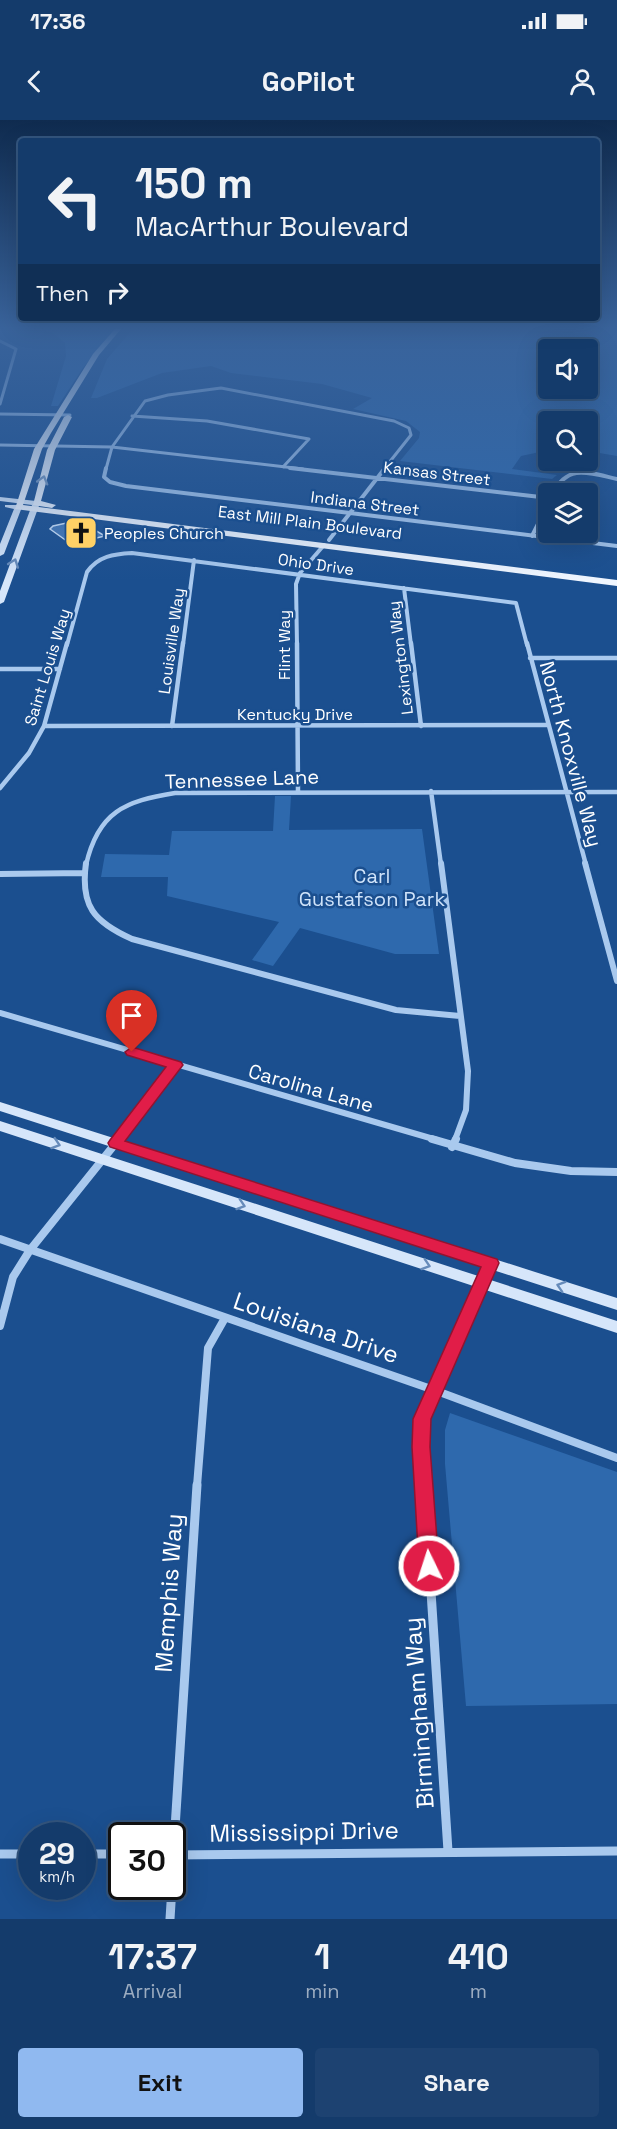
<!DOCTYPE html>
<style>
:root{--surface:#143b6b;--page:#1d4271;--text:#f1f3f6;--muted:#9dadc1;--line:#33557e;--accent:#90b9f0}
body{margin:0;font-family:"Space Grotesk",sans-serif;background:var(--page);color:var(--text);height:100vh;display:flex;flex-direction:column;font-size:22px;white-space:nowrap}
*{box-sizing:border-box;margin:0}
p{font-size:20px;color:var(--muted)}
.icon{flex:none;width:33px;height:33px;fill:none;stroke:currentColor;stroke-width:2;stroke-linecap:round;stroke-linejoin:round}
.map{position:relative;height:1799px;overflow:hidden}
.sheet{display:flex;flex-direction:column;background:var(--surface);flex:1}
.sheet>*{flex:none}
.hud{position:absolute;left:18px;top:18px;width:582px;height:183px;border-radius:6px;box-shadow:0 6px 24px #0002,0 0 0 2px var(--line);background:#143b6b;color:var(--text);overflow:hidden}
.tools{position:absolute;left:538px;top:219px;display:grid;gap:12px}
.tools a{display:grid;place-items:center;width:60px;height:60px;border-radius:6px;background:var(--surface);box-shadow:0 6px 24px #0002,0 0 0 2px var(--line);font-size:30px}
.speed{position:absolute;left:18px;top:1702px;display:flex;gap:12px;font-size:30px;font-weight:700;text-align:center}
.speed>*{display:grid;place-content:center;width:78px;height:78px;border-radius:50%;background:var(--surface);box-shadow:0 6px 24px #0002,0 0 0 2px var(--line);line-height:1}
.speed small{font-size:15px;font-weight:400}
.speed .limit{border:3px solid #111;border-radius:9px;background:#fff;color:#111}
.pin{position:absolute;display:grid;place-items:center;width:51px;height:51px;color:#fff;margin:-62px -26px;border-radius:50% 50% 50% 0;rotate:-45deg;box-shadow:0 0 6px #0007}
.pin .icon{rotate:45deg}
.me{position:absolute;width:66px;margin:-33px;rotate:356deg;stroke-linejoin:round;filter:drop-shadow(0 0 4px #0008)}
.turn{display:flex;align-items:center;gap:21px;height:126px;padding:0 18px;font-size:27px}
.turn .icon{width:78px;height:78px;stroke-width:2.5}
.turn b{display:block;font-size:42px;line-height:51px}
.then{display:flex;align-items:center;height:57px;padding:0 18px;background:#0003;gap:12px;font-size:22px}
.eta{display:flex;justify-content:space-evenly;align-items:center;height:102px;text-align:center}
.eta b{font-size:36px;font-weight:700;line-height:42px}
.cta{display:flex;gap:12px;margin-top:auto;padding:12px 18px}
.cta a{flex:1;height:69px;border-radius:6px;background:var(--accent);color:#111;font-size:24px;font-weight:700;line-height:69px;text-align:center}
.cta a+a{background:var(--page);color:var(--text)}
.status{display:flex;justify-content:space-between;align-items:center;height:42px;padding:0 30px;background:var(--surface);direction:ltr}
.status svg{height:16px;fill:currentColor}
header{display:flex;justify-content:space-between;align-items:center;height:78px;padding:0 18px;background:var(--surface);font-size:27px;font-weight:700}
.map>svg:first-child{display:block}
.green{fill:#2e69ad;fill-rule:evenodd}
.building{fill:#4478b7;stroke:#cfe3fa;stroke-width:1.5}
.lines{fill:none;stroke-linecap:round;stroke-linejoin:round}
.street-far5{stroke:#a9c9ee;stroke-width:3}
.street-far4{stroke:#a9c9ee;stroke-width:4}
.street-far3{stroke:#a9c9ee;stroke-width:4.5}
.street-far2{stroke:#a9c9ee;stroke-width:6}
.street-far1{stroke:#a9c9ee;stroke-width:8}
.street{stroke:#a9c9ee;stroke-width:9}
.secondary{fill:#d6e6fa;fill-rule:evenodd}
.primary{fill:#f0f6ff;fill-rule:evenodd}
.oneway{stroke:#7b9ac1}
.oneway2{stroke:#668bba}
.route{fill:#e11d48;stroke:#92132f;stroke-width:1.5}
.labels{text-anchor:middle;stroke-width:5;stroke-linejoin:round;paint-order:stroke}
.far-street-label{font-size:16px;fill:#fff;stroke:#1b4f8f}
.far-poi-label{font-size:16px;fill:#fff;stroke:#1b4f8f;text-anchor:start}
.street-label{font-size:20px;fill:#fff;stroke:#1b4f8f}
.park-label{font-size:20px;fill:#cfe3fa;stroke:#1b4f8f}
.near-street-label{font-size:24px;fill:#fff;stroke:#1b4f8f}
</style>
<div class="status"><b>17:36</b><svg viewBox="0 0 49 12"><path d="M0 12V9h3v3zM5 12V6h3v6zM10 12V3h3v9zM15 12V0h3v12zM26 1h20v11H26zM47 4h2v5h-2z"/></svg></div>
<header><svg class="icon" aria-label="back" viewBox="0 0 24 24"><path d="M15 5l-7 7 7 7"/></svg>GoPilot<svg class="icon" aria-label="person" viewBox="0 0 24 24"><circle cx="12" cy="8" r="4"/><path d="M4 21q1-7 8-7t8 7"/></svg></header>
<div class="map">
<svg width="617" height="1799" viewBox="0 0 617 1799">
<rect width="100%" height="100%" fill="#1b4f8f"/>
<path class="green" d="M39,209H115L83,248L58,286H51L66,236L65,223L53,213Z
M133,209H617V336L588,331V302H549V330L521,336L512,349L557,355L552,359L400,341L419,318L420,312L406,301L353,289L372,278L322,264L231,253L211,246L162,253L97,278H91L107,239ZM549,230H588V268H549Z
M275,676H291L289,710L422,709L439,834H395L300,808L273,846L252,840L279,802L167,776L168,757H101L105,734L169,735L172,711H273Z
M450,1293L617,1352V1584L466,1586L445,1344V1310Z"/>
<path class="building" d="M71,402L88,410L93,409L105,416L71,424L50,409L53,406Z"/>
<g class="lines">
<path class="street-far5" d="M0,221L16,229L0,284
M0,294L70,295
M132,296L207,301L309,319L283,347
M0,325L112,327L303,349
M106,349L112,327L145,281L168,275L221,268L394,301L409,308L411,315L384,349"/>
<path class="street-far4" d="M106,348L104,357L110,362L126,366L350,393
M290,348L549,378
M553,374C567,343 590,353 617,359
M350,393L617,426
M350,393L385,348
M532,416L549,382
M329,420L350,393
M404,468L411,525
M67,525L87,452C98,436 114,434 132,433L516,483L527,525
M183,525L194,440
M297,525L296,464L300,453L324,425"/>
<path class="street-far3" d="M297,523L298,671
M411,523L421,606
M527,523L586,745
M530,538H617
M0,549H60
M44,606L547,605
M172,606L183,523
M0,668L29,633L44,606L67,523
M431,671L441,745
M86,745C98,692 125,681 175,673L617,672"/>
<path class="street-far2" d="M86,743C80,786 94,802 132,819L396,890L460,896
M441,743L468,951L466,990L455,1020
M585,743L617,861
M0,754L85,753
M0,893L437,1020
M118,1020L175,945"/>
<path class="street-far1" d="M432,1019L515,1043L571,1051L617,1052
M452,1027L456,1019
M0,1119L434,1270L617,1338
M0,1206L13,1157L30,1130L119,1019
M197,1366L208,1228L225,1198
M424,1366L422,1298L491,1143"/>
<path class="street" d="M424,1365L448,1731
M0,1734H32
M82,1734H122
M172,1735L617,1731
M172,1755L197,1365
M170,1799L172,1767"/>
<path class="secondary" d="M0,377L36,381L40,383L4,482L0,484V471L32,385L0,381Z
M5,385H18L22,387L4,434L0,436V424L14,389L5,387Z
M0,982L617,1178V1190L0,991Z
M0,1001L617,1201V1213L0,1011Z"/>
<path class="primary" d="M115,209H121L99,235L51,313L42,329L23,385L617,460V466L15,389L34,329L93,234Z
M68,295L72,297L55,330L41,381L56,385L52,388L33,385L47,330L64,297Z"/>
</g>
<defs><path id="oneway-chevron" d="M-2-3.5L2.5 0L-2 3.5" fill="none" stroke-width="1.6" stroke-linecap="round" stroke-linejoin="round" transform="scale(1.5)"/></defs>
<use class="oneway" href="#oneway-chevron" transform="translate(43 360) rotate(-74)"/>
<g class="oneway2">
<use href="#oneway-chevron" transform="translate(14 443) rotate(-70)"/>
<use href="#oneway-chevron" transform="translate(56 1024) rotate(18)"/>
<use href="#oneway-chevron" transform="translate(241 1085) rotate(18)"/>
<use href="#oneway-chevron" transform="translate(426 1145) rotate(18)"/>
<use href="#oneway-chevron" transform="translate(561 1166) rotate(-162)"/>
</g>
<linearGradient id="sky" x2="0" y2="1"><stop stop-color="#0f2b4f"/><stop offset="0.45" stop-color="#39639b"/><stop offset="1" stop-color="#39639b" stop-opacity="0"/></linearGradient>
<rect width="617" height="461" fill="url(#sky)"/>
<path class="route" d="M132,927L181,942L183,945L125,1021L497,1139L499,1143L431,1299L430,1327L439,1446L436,1452L429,1455L422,1452L419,1446L412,1327L413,1299L481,1147L110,1027L108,1023L110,1020L166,947L127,935L125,932Z"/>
<defs>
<g id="church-square" transform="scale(1.725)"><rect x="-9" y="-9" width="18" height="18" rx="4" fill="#ffd166" stroke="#1b4f8f"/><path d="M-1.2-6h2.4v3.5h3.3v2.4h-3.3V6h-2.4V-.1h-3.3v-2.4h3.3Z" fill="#111"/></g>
</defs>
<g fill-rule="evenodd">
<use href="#church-square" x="81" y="413"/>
</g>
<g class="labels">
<g class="far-street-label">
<text transform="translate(437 353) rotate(7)" y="6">Kansas Street</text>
<text transform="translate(365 383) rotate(7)" y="6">Indiana Street</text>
<text transform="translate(310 402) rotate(7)" y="6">East Mill Plain Boulevard</text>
<text transform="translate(316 444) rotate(8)" y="6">Ohio Drive</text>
<text transform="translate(171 521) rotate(-82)" y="6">Louisville Way</text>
<text transform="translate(284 525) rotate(-90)" y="6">Flint Way</text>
<text transform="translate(400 538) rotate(-97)" y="6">Lexington Way</text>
<text transform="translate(47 547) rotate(-73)" y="6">Saint Louis Way</text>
<text x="295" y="600">Kentucky Drive</text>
</g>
<g class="far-poi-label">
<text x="104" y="419">Peoples Church</text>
</g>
<g class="street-label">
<text transform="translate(571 634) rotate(75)" y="7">North Knoxville Way</text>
<text transform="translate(242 659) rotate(-2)" y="7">Tennessee Lane</text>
<text transform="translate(311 968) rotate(16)" y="7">Carolina Lane</text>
</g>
<g class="park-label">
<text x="372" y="763">Carl<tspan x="372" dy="23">Gustafson Park</tspan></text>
</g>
<g class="near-street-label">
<text transform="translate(316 1208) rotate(19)" y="8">Louisiana Drive</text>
<text transform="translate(169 1473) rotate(-86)" y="8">Memphis Way</text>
<text transform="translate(419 1593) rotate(-94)" y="8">Birmingham Way</text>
<text transform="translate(304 1712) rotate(-1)" y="8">Mississippi Drive</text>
</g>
</g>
</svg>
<div class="tools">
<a><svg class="icon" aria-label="sound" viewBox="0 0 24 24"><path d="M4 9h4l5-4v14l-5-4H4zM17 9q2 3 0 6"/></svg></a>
<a><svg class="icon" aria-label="search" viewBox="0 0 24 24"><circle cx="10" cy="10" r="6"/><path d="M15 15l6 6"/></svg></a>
<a><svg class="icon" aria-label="layers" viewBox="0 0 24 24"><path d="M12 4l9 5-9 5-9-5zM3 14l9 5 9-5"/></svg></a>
</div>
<div class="speed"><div>29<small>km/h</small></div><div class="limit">30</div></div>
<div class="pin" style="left:132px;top:932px;background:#d93025"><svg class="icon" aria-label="arrive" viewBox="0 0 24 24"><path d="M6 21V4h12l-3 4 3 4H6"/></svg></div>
<svg class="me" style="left:429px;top:1446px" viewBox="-20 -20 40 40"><circle r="17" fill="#e11d48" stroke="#fff" stroke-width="3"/><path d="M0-11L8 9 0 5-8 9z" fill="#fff"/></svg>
<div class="hud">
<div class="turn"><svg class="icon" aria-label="left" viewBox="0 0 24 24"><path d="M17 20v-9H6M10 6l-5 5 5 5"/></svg><div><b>150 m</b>MacArthur Boulevard</div></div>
<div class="then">Then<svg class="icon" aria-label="right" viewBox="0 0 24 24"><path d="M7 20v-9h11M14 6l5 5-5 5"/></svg></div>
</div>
</div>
<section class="sheet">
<div class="eta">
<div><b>17:37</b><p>Arrival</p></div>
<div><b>1</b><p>min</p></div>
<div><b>410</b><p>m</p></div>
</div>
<div class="cta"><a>Exit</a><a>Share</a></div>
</section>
